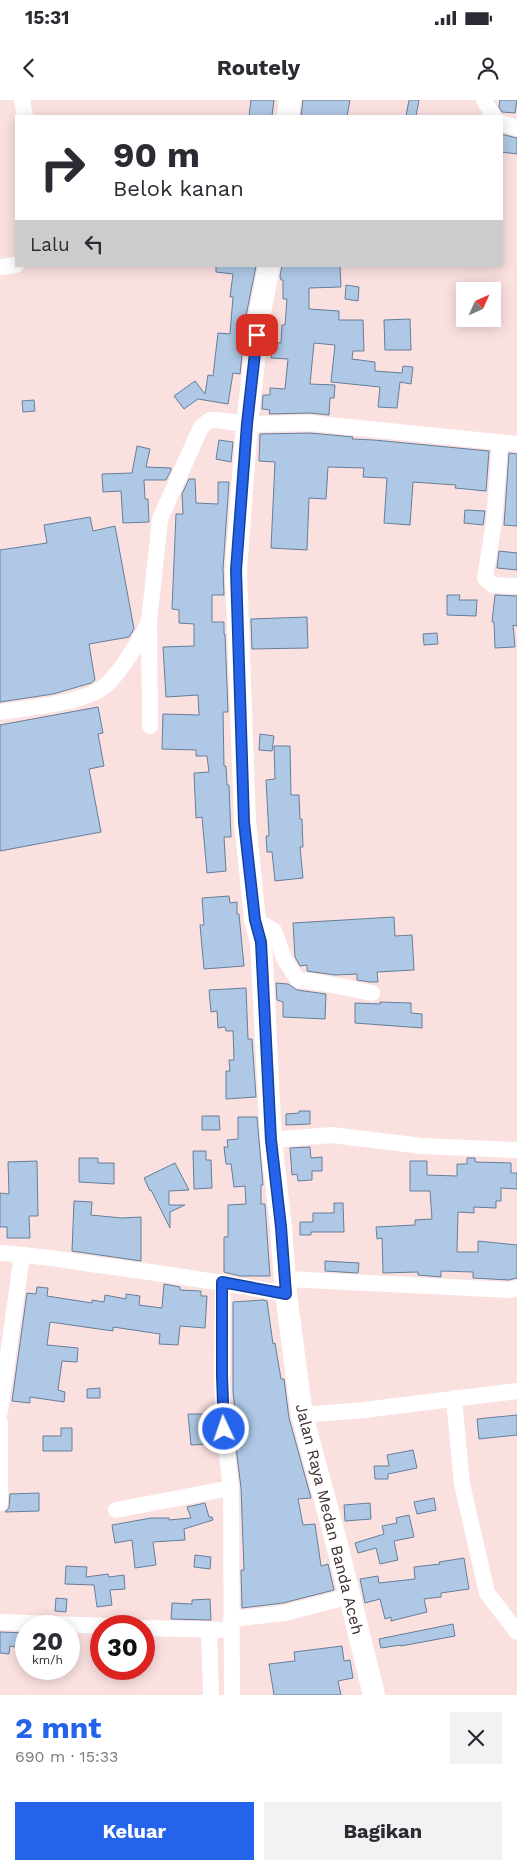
<!DOCTYPE html>
<html lang="id">
<meta charset="utf-8">
<style>
:root{--surface:#fff;--page:#f2f2f3;--text:#2b2b33;--muted:#7c7c81;--accent:#2563eb}
body{margin:0;font-family:"Work Sans",sans-serif;background:var(--page);color:var(--text);height:100vh;display:flex;flex-direction:column;font-size:19px;white-space:nowrap}
*{box-sizing:border-box;margin:0}
p{font-size:16px;color:var(--muted)}
.icon{flex:none;width:28px;height:28px;fill:none;stroke:currentColor;stroke-width:2;stroke-linecap:round;stroke-linejoin:round}
.map{position:relative;height:1595px;overflow:hidden}
.details{display:flex;flex-direction:column;background:var(--surface);flex:1}
.details>*{flex:none}
.guide{position:absolute;left:15px;top:15px;width:488px;height:152px;border-radius:0px;box-shadow:0 2px 12px #0003;background:#fff;color:var(--text);overflow:hidden}
.needle{width:32px;rotate:45deg}
.controls{position:absolute;left:456px;top:182px;display:grid;gap:10px}
.controls a{display:grid;place-items:center;width:45px;height:45px;border-radius:0px;background:var(--surface);box-shadow:0 2px 12px #0003;font-size:25px}
.speed{position:absolute;left:15px;top:1515px;display:flex;gap:10px;font-size:25px;font-weight:700;text-align:center}
.speed>*{display:grid;place-content:center;width:65px;height:65px;border-radius:50%;background:var(--surface);box-shadow:0 2px 12px #0003;line-height:1}
.speed small{font-size:12px;font-weight:400}
.speed .limit{border:8px solid #d22;background:#fff;color:#111}
.pin{position:absolute;display:grid;place-items:center;width:42px;height:42px;color:#fff;margin:-21px;border-radius:10px;box-shadow:0 2px 8px #0006}
.me{position:absolute;width:55px;margin:-28px;rotate:357deg;stroke-linejoin:round;filter:drop-shadow(0 0 4px #0008)}
.turn{display:flex;align-items:center;gap:18px;height:105px;padding:0 15px;font-size:22px}
.turn .icon{width:65px;height:65px;stroke-width:2.5}
.turn b{display:block;font-size:35px;line-height:42px}
.then{display:flex;align-items:center;height:48px;padding:0 15px;background:#0003;gap:10px;font-size:19px}
.round{display:grid;place-items:center;flex:none;width:52px;height:52px;border-radius:0px;background:var(--page)}
.overview{display:flex;align-items:center;justify-content:space-between;height:85px;padding:0 15px}
h1{font-size:30px;font-weight:700;line-height:38px;color:var(--accent)}
.button{display:flex;gap:10px;margin-top:auto;padding:10px 15px}
.button a{flex:1;height:58px;border-radius:0px;background:var(--accent);color:#fff;font-size:20px;font-weight:700;line-height:58px;text-align:center}
.button a+a{background:var(--page);color:var(--text)}
.status{display:flex;justify-content:space-between;align-items:center;height:35px;padding:0 25px;background:var(--surface);direction:ltr}
.status svg{height:14px;fill:currentColor}
header{display:flex;justify-content:space-between;align-items:center;height:65px;padding:0 15px;background:var(--surface);font-size:22px;font-weight:700}
.map>svg:first-child{display:block}
.building{fill:#aec8e5;stroke:#667e99}
.lines{fill:none;stroke-linecap:round;stroke-linejoin:round}
.minor{stroke:#fff;stroke-width:16}
.highway{stroke:#fff;stroke-width:22}
.route-casing{stroke:#184099;stroke-width:12}
.route{stroke:#2563eb;stroke-width:9}
.labels{text-anchor:middle;stroke-width:4;stroke-linejoin:round;paint-order:stroke}
.street-label{font-size:16px;fill:#3e2d2d;stroke:#fff}
</style>
<div class="status"><b>15:31</b><svg viewBox="0 0 49 12"><path d="M0 12V9h3v3zM5 12V6h3v6zM10 12V3h3v9zM15 12V0h3v12zM26 1h20v11H26zM47 4h2v5h-2z"/></svg></div>
<header><svg class="icon" aria-label="back" viewBox="0 0 24 24"><path d="M15 5l-7 7 7 7"/></svg>Routely<svg class="icon" aria-label="person" viewBox="0 0 24 24"><circle cx="12" cy="8" r="4"/><path d="M4 21q1-7 8-7t8 7"/></svg></header>
<div class="map">
<svg width="517" height="1595" viewBox="0 0 517 1595">
<rect width="100%" height="100%" fill="#fbe0e0"/>
<path class="building" d="M251,0H274L272,16H249Z
M303,0H350L347,16H301Z
M409,0H419L416,16H406Z
M500,0H517L515,13L502,12L499,7Z
M501,34L517,38V54L501,52Z
M216,166H256L246,216L240,274L233,273L228,304L198,299L184,309L174,296L195,281L205,294L208,275L213,276L218,233L230,234L233,197H230L233,174L216,172Z
M282,166H340L341,187L309,188V209L339,211V220H363L364,251H353L352,259L375,262V271L402,273L403,266L413,267L411,284L400,282L397,308L378,307L380,287L331,282L335,245L314,243L310,284L335,285L334,298H330L329,315L310,313L269,314L270,310L262,309L263,295H270V288L285,289L288,259L271,258L273,242L281,243L282,225H285L287,199H283V180H281L280,176Z
M346,185L359,187L358,201L345,199Z
M410,219L411,250H385L384,220Z
M34,300L35,311L23,312L22,301Z
M310,333L353,337L352,339L374,340L489,351L486,391L455,388L456,385L413,382L410,425L384,423L387,378L363,377L364,368L328,367L326,399L309,398L307,450L271,448L275,362L259,361L260,334Z
M219,340L233,342L231,362L216,359Z
M137,346L150,349L146,367L171,368V370L166,380H144L145,399H148L149,422L123,423L121,391L103,392L102,374L132,373Z
M509,353L517,354V426L504,425Z
M189,379H195L196,403L218,404V382H229L223,469L224,495H212V522H224V534H225L228,612H223L224,666H226L227,685H229L231,737H224L226,771L207,773L202,717L196,718L194,673L209,672L207,656H196V650L162,649L163,614L199,615L198,595L166,597L163,547L194,546V524L179,523V510L172,509L176,414H183L182,394Z
M465,410L485,411L483,425L464,423Z
M90,417L93,431L115,426L134,529L129,537L89,544L95,580L91,583L53,594L0,602V450L47,443L44,425Z
M499,451L517,453V470L497,468Z
M447,495H460L459,500H477L476,516L447,515Z
M495,495L517,496V526L513,525L515,547L495,548L494,522H492Z
M307,517L308,548L252,549L251,519Z
M437,533L438,544L424,545L423,534Z
M98,607L103,633L98,634L104,666L89,669L101,732L0,751V625Z
M260,634L274,636L272,651L259,650Z
M274,646H290L291,695H299L300,719H302L303,747H300L303,778L275,781L272,752H267L266,736H269L266,680L275,679Z
M229,796L230,803L237,802V814H239L244,866L204,869L200,825H204L202,798Z
M394,817L395,836L412,835L414,870L377,872L378,882H370L357,880V874L335,875L307,871V865L300,866L295,857L293,823Z
M276,883L288,884L297,890L326,894L325,919L283,917V902L277,900Z
M246,888L248,939H252L256,997L226,999V971H230L229,960H234L233,931H226L225,927L218,928L217,911L211,912L209,890Z
M380,902L411,903V913L422,914V928L355,923V903L380,904Z
M299,1011H310V1024L286,1025V1014L299,1013Z
M202,1016H219L220,1030H202Z
M238,1017H257L263,1085H261V1104H265L270,1176H240L224,1172V1137H228V1105L246,1104L245,1086L234,1087L231,1064H226L224,1047H228L227,1040L238,1039Z
M310,1047L311,1058L322,1057V1071H312V1080L298,1081L297,1074L292,1075L290,1048Z
M193,1051H206V1060H211L212,1088L194,1089Z
M79,1058H98V1063H114V1084L79,1082Z
M467,1058H475V1062L511,1063V1073H517V1089L501,1088V1101H496V1108L474,1107V1113L458,1112L457,1152H478V1141L517,1145V1178L509,1180L473,1178V1172L441,1171V1177L418,1175V1172L383,1173L382,1138L377,1139L376,1127L415,1125V1120L432,1119L430,1091H410V1061H427V1075L457,1076V1064H467Z
M37,1061L38,1116H29L30,1138H7V1127H0V1093L9,1094L8,1062Z
M175,1063L189,1090L169,1091V1105H185L170,1112V1128L151,1090L150,1091L144,1078Z
M74,1101L92,1102L91,1115L121,1118L141,1117V1161L72,1151Z
M334,1103H343L344,1132H311V1135H300V1122H313V1113H334Z
M325,1161L359,1163L358,1173L325,1171Z
M164,1184L180,1187V1190L201,1191V1196H207L205,1228L180,1226L178,1245L159,1244L160,1234L113,1227V1231L50,1222L47,1245L78,1248L77,1262L62,1261L58,1290L65,1292L64,1302L30,1297V1303L12,1301L27,1193L36,1194L37,1187L48,1188L47,1196L92,1203V1200L104,1202L105,1195L126,1199V1194L140,1196L139,1205L162,1208Z
M263,1200L267,1201L273,1244L275,1243L281,1279H284L289,1318L311,1398L298,1399L303,1425L315,1424L321,1466L328,1464L334,1490L283,1503L242,1508L241,1470H244L241,1388L234,1330H236L234,1318H236L233,1292V1202Z
M100,1288V1298H87V1289Z
M188,1314H210V1326H206L208,1344L191,1345Z
M517,1315V1335L479,1339L477,1319Z
M61,1328H72V1351H43V1336H61Z
M413,1350L417,1368L388,1374V1379H375L374,1366H389L387,1355Z
M39,1393V1411L5,1412L9,1408L10,1394Z
M434,1398L436,1410L417,1414L414,1402Z
M205,1403L209,1417H212L213,1420L184,1429L185,1440L153,1442L156,1465L135,1468L132,1440L115,1443L112,1425L151,1418H169V1420L191,1418L187,1407Z
M370,1403L371,1419L345,1421L344,1405Z
M409,1415L414,1437L394,1441L398,1460L380,1464L376,1448L358,1453L355,1443L384,1434L382,1426L397,1423L396,1418Z
M195,1455L211,1457L210,1469L194,1467Z
M464,1458L469,1489L441,1493V1497L424,1499L427,1512L391,1521V1517L385,1519L380,1499L365,1503L360,1479L378,1476L379,1483L415,1479L414,1467L440,1464L439,1462Z
M66,1466L87,1467L86,1477L108,1474L109,1477L124,1475L125,1489L110,1490L112,1505L97,1507L94,1485L65,1484Z
M56,1498L67,1499L66,1512L55,1511Z
M210,1499L211,1520L171,1519L172,1503L192,1504V1500Z
M453,1524L455,1536L401,1546V1545L381,1548L379,1539Z
M0,1532L26,1533V1549L10,1546L9,1554L0,1553Z
M342,1546L344,1561L350,1560L353,1578L338,1581L341,1595H274L269,1564L295,1561L294,1552Z"/>
<g class="lines">
<path class="minor" d="M22,0L25,16
M484,0L493,16
M501,23L517,28
M0,167L16,165
M500,343L494,422L485,478L493,485L517,486
M0,612C27,608 85,603 105,586C122,571 138,542 149,522
M150,626L149,522L160,419L201,327L210,320H217L247,324L310,323L517,344
M255,820L274,831L285,860L298,880C323,882 348,888 372,893
M271,1040L332,1035L422,1046L517,1050
M0,1153C35,1155 71,1161 106,1166C166,1174 226,1183 286,1194
M286,1179L510,1190L517,1188
M223,1182L222,1276L224,1329L231,1388L232,1595
M454,1298L462,1384L487,1493L517,1532
M0,1312L22,1155
M302,1315L364,1310L517,1291
M0,1323V1403
M116,1410L231,1388
M231,1519L285,1513L350,1496
M0,1522L109,1526
M144,1528L231,1530
M209,1530L211,1595"/>
<path class="highway" d="M288,16L290,0
M269,166L259,218L247,324L236,470L245,722L255,820L261,842L271,1040L281,1127L286,1194L302,1315L336,1441L374,1595"/>
</g>
<g class="lines">
<g class="route-casing">
<path id="route" d="M224,1329L222,1276V1182L286,1194L281,1127L271,1040L261,842L255,820L244,722L236,470L247,324L257,235"/>
</g>
<use href="#route" class="route"/>
</g>
<g class="labels">
<g class="street-label">
<text transform="translate(330 1419) rotate(76)" y="6">Jalan Raya Medan Banda Aceh</text>
</g>
</g>
</svg>
<div class="controls">
<a><svg class="needle" viewBox="-14 -14 28 28"><path d="M0-13l5 13h-10z" fill="#e53935"/><path d="M0 13l5-13h-10z" fill="#7c7c81"/></svg></a>
</div>
<div class="speed"><div>20<small>km/h</small></div><div class="limit">30</div></div>
<div class="pin" style="left:257px;top:235px;background:#d93025"><svg class="icon" aria-label="arrive" viewBox="0 0 24 24"><path d="M6 21V4h12l-3 4 3 4H6"/></svg></div>
<svg class="me" style="left:224px;top:1329px" viewBox="-20 -20 40 40"><circle r="17" fill="#2563eb" stroke="#fff" stroke-width="3"/><path d="M0-11L8 9 0 5-8 9z" fill="#fff"/></svg>
<div class="guide">
<div class="turn"><svg class="icon" aria-label="right" viewBox="0 0 24 24"><path d="M7 20v-9h11M14 6l5 5-5 5"/></svg><div><b>90 m</b>Belok kanan</div></div>
<div class="then">Lalu<svg class="icon" aria-label="left" viewBox="0 0 24 24"><path d="M17 20v-9H6M10 6l-5 5 5 5"/></svg></div>
</div>
</div>
<section class="details">
<div class="overview"><div><h1>2 mnt</h1><p>690 m · 15:33</p></div><a class="round"><svg class="icon" aria-label="close" viewBox="0 0 24 24"><path d="M6 6l12 12M18 6L6 18"/></svg></a></div>
<div class="button"><a>Keluar</a><a>Bagikan</a></div>
</section>
